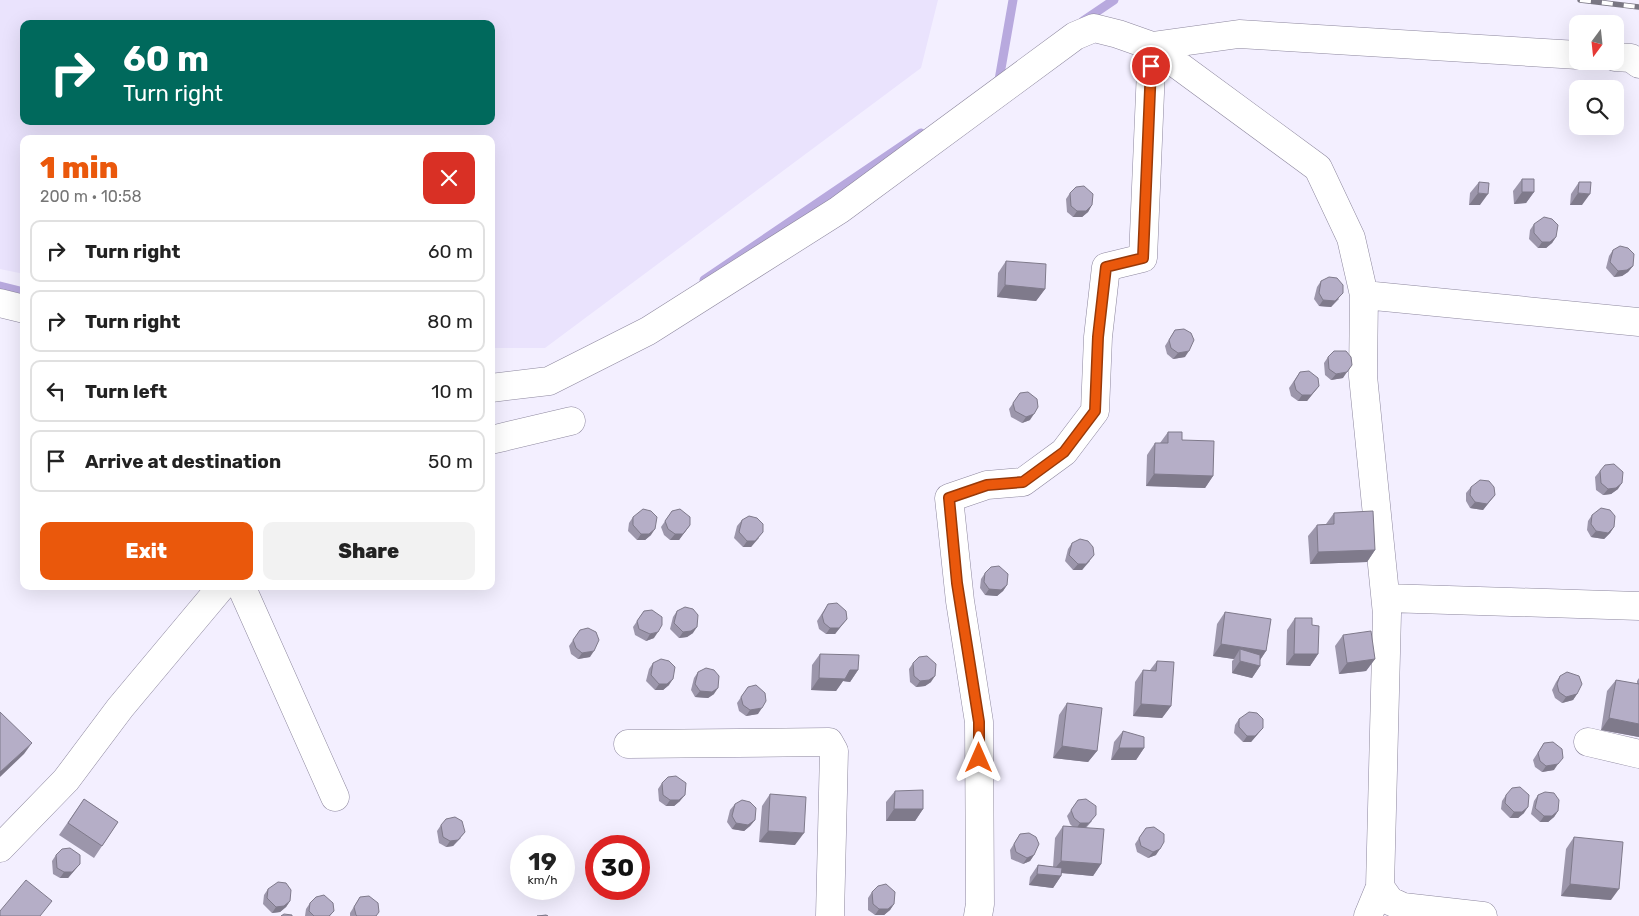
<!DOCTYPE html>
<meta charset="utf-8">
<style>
:root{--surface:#fff;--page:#f2f2f2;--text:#222;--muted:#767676;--line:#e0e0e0;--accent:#ea580c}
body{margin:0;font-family:Rubik,sans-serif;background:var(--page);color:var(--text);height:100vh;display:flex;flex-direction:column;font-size:19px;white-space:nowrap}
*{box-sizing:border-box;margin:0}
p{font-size:16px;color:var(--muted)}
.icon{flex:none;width:28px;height:28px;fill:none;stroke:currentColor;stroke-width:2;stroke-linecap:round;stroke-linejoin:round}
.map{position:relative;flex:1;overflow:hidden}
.sheet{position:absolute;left:20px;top:135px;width:475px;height:455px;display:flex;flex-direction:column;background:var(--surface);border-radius:10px;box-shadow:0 5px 20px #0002}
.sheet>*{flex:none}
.top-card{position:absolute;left:20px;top:20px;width:475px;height:105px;border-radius:10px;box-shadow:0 5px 20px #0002;background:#00695c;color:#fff;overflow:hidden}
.needle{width:32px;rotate:195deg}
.buttons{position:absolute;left:1569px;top:15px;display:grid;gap:10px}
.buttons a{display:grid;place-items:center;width:55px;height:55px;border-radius:10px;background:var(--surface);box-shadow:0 5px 20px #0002;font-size:25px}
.speed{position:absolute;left:510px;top:835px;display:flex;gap:10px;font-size:25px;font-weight:700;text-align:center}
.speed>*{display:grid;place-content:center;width:65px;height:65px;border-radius:50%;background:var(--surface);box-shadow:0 5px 20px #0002;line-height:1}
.speed small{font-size:12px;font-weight:400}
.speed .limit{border:8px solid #d22;background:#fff;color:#111}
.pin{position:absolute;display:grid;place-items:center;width:42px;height:42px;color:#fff;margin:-21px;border:2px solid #fff;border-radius:50%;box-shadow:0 1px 5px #0007}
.me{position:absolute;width:55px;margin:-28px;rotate:0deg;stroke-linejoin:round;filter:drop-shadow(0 0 4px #0008)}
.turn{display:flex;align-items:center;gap:18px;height:105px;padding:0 20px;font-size:22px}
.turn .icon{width:65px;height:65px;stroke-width:2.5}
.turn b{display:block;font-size:35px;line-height:42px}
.round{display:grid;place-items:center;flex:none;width:52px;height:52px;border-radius:10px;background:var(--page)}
.head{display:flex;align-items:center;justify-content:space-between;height:85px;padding:0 20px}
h1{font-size:30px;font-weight:800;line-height:38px;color:var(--accent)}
.primary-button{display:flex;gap:10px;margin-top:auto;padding:10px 20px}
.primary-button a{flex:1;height:58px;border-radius:10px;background:var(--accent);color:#fff;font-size:20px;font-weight:800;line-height:58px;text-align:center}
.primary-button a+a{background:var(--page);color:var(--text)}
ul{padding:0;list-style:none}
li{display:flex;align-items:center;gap:15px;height:62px;margin:0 10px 8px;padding:0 10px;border:2px solid var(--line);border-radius:10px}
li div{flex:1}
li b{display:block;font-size:19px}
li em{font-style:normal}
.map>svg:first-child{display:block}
.built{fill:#eae3fd;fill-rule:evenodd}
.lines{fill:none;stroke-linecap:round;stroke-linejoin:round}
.stream{stroke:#b8a9de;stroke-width:9}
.minor-casing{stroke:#8d879e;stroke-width:29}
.minor{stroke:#fff;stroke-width:28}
.rail-casing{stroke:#7a7783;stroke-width:5.5}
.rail{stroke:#fff;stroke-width:4;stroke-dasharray:11;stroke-linecap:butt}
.wall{fill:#9c96ab}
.shaded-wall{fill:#7f7a8b}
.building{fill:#b5aec7;stroke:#7f7a8b}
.route-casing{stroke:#983908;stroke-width:12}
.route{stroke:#ea580c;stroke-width:9}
</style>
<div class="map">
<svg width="1639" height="916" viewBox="0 0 1639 916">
<rect width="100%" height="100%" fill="#f3efff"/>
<path class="built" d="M0,0H938L921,68L545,348H491V139H24V274L0,269ZM24,24H491V121H24Z"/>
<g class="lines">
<path class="stream" d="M1083,21L1114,0
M996,82L999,80L1013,0
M704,280L921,133
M0,286L24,292"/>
<g class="minor-casing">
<path id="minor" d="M1152,46L1239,34L1578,55
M1615,57L1631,58L1639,64
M1364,295L1639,322
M0,303L24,309
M491,388L549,381L648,331L839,210L1075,36L1094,28L1118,34L1152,46L1318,168L1351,238L1364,295L1363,376L1387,614L1380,887L1390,901L1403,907L1483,916
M491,440L571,421
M241,586L335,797
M1386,598L1639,606
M1588,742L1639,754
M628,744L829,742L834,751L830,916
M0,848L66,780L120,708L222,586
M978,916L980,904L979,722L960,601L949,498L987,485L1023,482L1064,452L1095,411L1098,337L1106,267L1143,258L1152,46
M1368,916L1380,887"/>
</g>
<use href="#minor" class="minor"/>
<g class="rail-casing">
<path id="rail" d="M1580,0L1639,7"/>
</g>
<use href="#rail" class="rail"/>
</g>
<path class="wall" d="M1522,179L1534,192L1526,203L1514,204L1513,191Z
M1479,182L1480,205H1469L1470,193Z
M1579,182L1582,205H1570L1571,194Z
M1070,193L1092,205L1088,212L1082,217H1073L1067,212L1066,199Z
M1534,224L1556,237L1552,243L1546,248H1538L1529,239L1530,230Z
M1613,250L1633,266L1628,272L1622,276L1614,277L1606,268L1609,256Z
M1006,261L1045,289L1036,301L997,297L998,273Z
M1321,281L1339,299L1331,307L1319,306L1314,299L1317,287Z
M1175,330L1185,357L1173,359L1167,354L1165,346Z
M1328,357L1343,378L1331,380L1325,375L1324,363Z
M1300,372L1319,386L1307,401H1298L1291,396L1289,388Z
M1020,393L1030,420L1022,423L1011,417L1009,409Z
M1168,432L1182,440L1213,476L1205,488L1146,486L1147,455L1155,443H1160Z
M1600,471L1618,489L1611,494L1603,495L1596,490L1595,477Z
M1471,487L1490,501L1483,510L1470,508L1466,501V493Z
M672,511L690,525L679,540H670L664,535L661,527Z
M1334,513L1375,550L1367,562L1310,564L1308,536L1317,525L1326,524Z
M1592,515L1614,527L1610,533L1604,539L1591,537L1587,530L1588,521Z
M633,517L651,535L645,540H637L628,531L629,523Z
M742,520L759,538L751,547H743L734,538L737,526Z
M1072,543L1090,561L1082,570H1073L1065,561L1068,549Z
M985,573L1007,585L1003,591L997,596L985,595L980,588L981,579Z
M828,604L842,625L835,634H826L819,629L817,621Z
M644,611L654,638L646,641L635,635L633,627Z
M677,611L693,633L687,637L679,638L670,629L673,617Z
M1225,612L1266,651L1260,660V666L1252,678L1232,673V661L1234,659L1213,656L1217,624Z
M1295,618L1312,625L1318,654L1310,666L1286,665L1287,630Z
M580,630L590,657L578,659L571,654L569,646Z
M1343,635L1375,659L1366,671L1339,674L1335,646Z
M820,654L858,670L850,682L843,681L836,691L811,690L812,665Z
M1157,661L1171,706L1162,718L1133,716L1135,682L1143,670H1150Z
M653,663L669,685L663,690H655L646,681L649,669Z
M913,663L931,682L925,686L916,687L910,682L909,669Z
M698,672L714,694L708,698L695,697L691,690L694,678Z
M1560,676L1577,694L1573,700L1562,703L1555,698L1552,690L1556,682Z
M1639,678V737L1601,730L1607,691L1616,680L1637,684V681Z
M748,687L758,714L746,716L739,711L737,703Z
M1067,703L1097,751L1088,762L1053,758L1059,715Z
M1239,719L1263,728L1251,742H1243L1234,733L1235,725Z
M1123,731L1144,748L1136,760H1111L1114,742Z
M1544,743L1554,770L1542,772L1535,767L1533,760Z
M662,783L680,801L674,806H666L659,801L658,789Z
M895,791L923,809L915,821H886V802Z
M770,794L795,845L759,842L762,806Z
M1506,795L1524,813L1518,818H1510L1501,809L1502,801Z
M1538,795L1558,811L1554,817L1548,822H1540L1531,814L1534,801Z
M84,799L118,822L94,858L59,835Z
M1078,800L1092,821L1086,828L1101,864L1093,876L1061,873V876L1053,888L1029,885L1030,877L1038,865L1053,867L1055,838L1063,826L1073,827L1070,824L1067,816Z
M735,804L755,820L750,826L744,831L732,829L727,822L730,810Z
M441,825L461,838L453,846L446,847L439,843L437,831Z
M1146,828L1156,855L1148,858L1137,852L1135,844Z
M1020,834L1034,855L1030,861L1023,864L1011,859L1010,850Z
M1574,837L1611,900L1561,896L1566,849Z
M56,855L80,864L68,878H60L53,874L52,861Z
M268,889L290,901L286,907L280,912L272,913L263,904L264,895Z
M872,892L894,904L890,910L884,915H875L868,910V898Z
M360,897L376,916H350V913Z
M310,903L334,911L330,916H305L306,909Z"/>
<path class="shaded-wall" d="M1522,192H1534L1526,203L1514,204Z
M1478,193L1488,194L1480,205H1469Z
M1578,193L1590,194L1582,205H1570Z
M1092,205L1088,212L1082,217H1073L1077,211Z
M1556,237L1552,243L1546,248H1538L1542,242Z
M1633,266L1628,272L1622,276L1614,277L1618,271Z
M1005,285L1045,289L1036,301L997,297Z
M1343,293L1331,307L1319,306L1323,300Z
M1189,351L1185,357L1173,359L1178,353Z
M1347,372L1343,378L1331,380L1336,374Z
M1319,386L1307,401H1298L1302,395Z
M1034,414L1030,420L1022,423L1026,417Z
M1154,474L1213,476L1205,488L1146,486Z
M1622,483L1618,489L1611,494L1603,495L1608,489Z
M1495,495L1483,510L1470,508L1475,502Z
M690,525L679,540H670L675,534Z
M1614,527L1610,533L1604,539L1591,537L1596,531Z
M655,529L651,535L645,540H637L641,534Z
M763,532L751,547H743L747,541Z
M1375,550L1367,562L1310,564L1318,552Z
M1094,555L1082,570H1073L1078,564Z
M1007,585L1003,591L997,596L985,595L989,589Z
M847,619L835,634H826L830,628Z
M697,627L693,633L687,637L679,638L683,632Z
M658,632L654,638L646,641L650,634Z
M1221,644L1266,651L1258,663L1240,649L1234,659L1213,656Z
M594,651L590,657L578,659L582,653Z
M1294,654H1318L1310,666L1286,665Z
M1375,659L1366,671L1339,674L1347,663Z
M1240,661L1260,666L1252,678L1232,673Z
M850,670H858L850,682L843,681L836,691L811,690L819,678Z
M935,676L931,682L925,686L916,687L920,681Z
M673,679L669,685L663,690H655L659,684Z
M718,688L714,694L708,698L695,697L700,691Z
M1577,694L1573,700L1562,703L1566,697Z
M1141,704L1171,706L1162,718L1133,716Z
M762,708L758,714L746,716L750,710Z
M1609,718L1639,724V737L1601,730Z
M1263,728L1251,742H1243L1247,736Z
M32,743L24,754L0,777V772Z
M1062,746L1097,751L1088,762L1053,758Z
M1119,748H1144L1136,760H1111Z
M1558,764L1554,770L1542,772L1546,766Z
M685,795L680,801L674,806H666L670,800Z
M1528,807L1524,813L1518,818H1510L1514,812Z
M894,809H923L915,821H886Z
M1558,811L1554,817L1548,822H1540L1544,816Z
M1096,815L1084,829H1076L1080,823Z
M755,820L750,826L744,831L732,829L736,823Z
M768,831L804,833L795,845L759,842Z
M465,832L453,846L446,847L450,841Z
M1160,849L1156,855L1148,858L1153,852Z
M1034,855L1030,861L1023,864L1027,858Z
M1061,861L1101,864L1093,876L1052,872Z
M80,864L68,878H60L64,872Z
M1037,874L1061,876L1053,888L1029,885Z
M1570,884L1619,889L1611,900L1561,896Z
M290,901L286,907L280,912L272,913L276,907Z
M894,904L890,910L884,915H875L879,909Z"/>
<path class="building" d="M1522,179H1534V192H1522Z
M1479,182L1489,183L1488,194L1478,193Z
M1579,182H1591L1590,194L1578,193Z
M1084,186L1093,194L1092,205L1086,211H1077L1071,206L1070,193L1076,187Z
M1544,217L1552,219L1558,225L1556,237L1550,242H1542L1534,233V224Z
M1620,246L1628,248L1634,254L1633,266L1627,270L1618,271L1610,262L1613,250Z
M1006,261L1046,264L1045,289L1005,285Z
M1329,277L1337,278L1343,285V293L1335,301L1323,300L1319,293L1321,281Z
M1184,329L1191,333L1194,340L1189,351L1178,353L1171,348L1169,340L1175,330Z
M1334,351H1346L1351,357L1352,365L1347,372L1336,374L1329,369L1328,357Z
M1309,371L1318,378L1319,386L1311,395H1302L1296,390L1294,382L1300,372Z
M1028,392L1037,399L1038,407L1034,414L1026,417L1015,411L1013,403L1020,393Z
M1168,432H1182V440L1214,441L1213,476L1154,474L1155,443H1168Z
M1614,464L1623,472L1622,483L1616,488L1608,489L1601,483L1600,471L1605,465Z
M1480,480L1489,481L1494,487L1495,495L1487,504L1475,502L1470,495L1471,487Z
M1601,508L1610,510L1615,516L1614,527L1608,533L1596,531L1591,524L1592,515Z
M643,509L651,511L657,517L655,529L649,534H641L633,525V517Z
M680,509L690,517V525L683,534H675L668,529L665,521L672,511Z
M1373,511L1375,550L1318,552L1317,525L1334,524V513Z
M749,516L757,518L763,524V532L755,541H747L739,532L742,520Z
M1080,539L1088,541L1093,547L1094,555L1086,564H1078L1069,555L1072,543Z
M999,566L1008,574L1007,585L1001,590L989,589L984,582L985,573L991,567Z
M837,603L846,611L847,619L839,628H830L824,623L822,615L828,604Z
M685,607L693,609L698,615L697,627L691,631L683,632L674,623L677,611Z
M652,610L662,617V625L658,632L650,634L639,629L637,621L644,611Z
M1225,612L1271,619L1266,651L1221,644Z
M1295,618H1312V625L1319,626L1318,654H1294Z
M588,628L596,632L599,640L594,651L582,653L576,648L573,640L580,630Z
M1371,631L1375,659L1347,663L1343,635Z
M1240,649L1260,655V666L1240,661Z
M820,654L859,655L858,670H850L845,679L819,678Z
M927,656L936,664L935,676L929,680L920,681L914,676L913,663L919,657Z
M661,659L669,661L675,667L673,679L667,684H659L651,675L653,663Z
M1157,661L1174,662L1171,706L1141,704L1143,670L1156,671Z
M706,668L714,670L719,676L718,688L712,692L700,691L695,684L698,672Z
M1567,672L1579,676L1582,684L1577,694L1566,697L1559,692L1557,684L1560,676Z
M1616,680L1639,684V724L1609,718Z
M756,685L765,693L766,701L762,708L750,710L743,705L741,697L748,687Z
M1067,703L1102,708L1097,751L1062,746Z
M0,712L32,743L0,772Z
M1249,712L1257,713L1263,719V728L1255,736H1247L1239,727V719Z
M1123,731L1144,737V748H1119Z
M1553,742L1562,749L1563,758L1558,764L1546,766L1540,761L1538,753L1544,743Z
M676,776L686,783L685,795L679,800H670L663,795L662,783L668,777Z
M1520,787L1529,795L1528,807L1522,812H1514L1505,803L1506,795L1512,788Z
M923,790V809H894L895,791Z
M1545,792L1554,793L1559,800L1558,811L1552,816H1544L1535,808L1538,795Z
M770,794L806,797L804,833L768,831Z
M84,799L118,822L102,846L68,823Z
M1086,799L1096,806V815L1089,823H1080L1074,818L1071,810L1078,800Z
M742,800L750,802L756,808L755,820L748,825L736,823L732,816L735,804Z
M455,817L462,821L465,832L458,840L450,841L443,837L441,825L446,819Z
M1063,826L1104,829L1101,864L1061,861Z
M1154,827L1164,834V842L1160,849L1153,852L1141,846L1139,838L1146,828Z
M1029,833L1036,837L1039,844L1034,855L1027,858L1016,852L1014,844L1020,834Z
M1574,837L1623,842L1619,889L1570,884Z
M70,848L80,855V864L72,872H64L57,868L56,855L62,849Z
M1038,865L1062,868L1061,876L1037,874Z
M26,880L52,901L40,916H0V911Z
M278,882L286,883L291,890L290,901L284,906L276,907L267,898L268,889Z
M886,884L895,892L894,904L888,909H879L873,904L872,892L878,886Z
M324,895L333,903L334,911L329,916H314L309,911L310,903L316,897Z
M369,896L378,903L379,912L376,916H357L356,915L354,907L360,897Z
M284,914L292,915V916H281Z
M546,915L548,916H537H538Z"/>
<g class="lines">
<g class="route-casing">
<path id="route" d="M979,758V722L957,583L949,498L987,485L1023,482L1064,452L1095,411L1098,337L1106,267L1143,258L1151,66"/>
</g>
<use href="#route" class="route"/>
</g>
</svg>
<div class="buttons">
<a><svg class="needle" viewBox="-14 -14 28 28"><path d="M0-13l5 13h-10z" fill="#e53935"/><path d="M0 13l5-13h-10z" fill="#767676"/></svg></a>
<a><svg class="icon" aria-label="search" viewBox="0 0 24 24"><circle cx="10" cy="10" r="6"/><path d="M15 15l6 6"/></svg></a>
</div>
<div class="speed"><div>19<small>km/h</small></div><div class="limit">30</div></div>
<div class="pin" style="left:1151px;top:66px;background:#d93025"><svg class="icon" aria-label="arrive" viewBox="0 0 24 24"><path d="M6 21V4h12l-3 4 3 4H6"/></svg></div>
<svg class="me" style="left:979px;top:758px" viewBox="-20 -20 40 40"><path d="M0-17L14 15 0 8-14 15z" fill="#ea580c" stroke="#fff" stroke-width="4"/></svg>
<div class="top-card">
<div class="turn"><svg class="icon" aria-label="right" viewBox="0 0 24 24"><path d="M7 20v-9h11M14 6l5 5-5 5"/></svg><div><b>60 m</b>Turn right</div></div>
</div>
<section class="sheet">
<div class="head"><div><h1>1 min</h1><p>200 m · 10:58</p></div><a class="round" style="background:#d93025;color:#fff"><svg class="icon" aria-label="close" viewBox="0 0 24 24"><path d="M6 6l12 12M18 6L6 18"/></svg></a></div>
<ul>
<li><svg class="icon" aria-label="right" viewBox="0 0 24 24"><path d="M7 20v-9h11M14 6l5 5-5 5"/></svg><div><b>Turn right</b></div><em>60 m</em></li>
<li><svg class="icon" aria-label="right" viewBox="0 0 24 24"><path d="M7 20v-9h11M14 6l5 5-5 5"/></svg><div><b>Turn right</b></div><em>80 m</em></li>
<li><svg class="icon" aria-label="left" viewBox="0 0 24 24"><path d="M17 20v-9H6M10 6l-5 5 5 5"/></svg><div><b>Turn left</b></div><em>10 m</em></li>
<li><svg class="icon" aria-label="arrive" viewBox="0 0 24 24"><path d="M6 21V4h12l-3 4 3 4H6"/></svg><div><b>Arrive at destination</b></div><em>50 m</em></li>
</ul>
<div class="primary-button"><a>Exit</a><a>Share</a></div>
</section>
</div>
